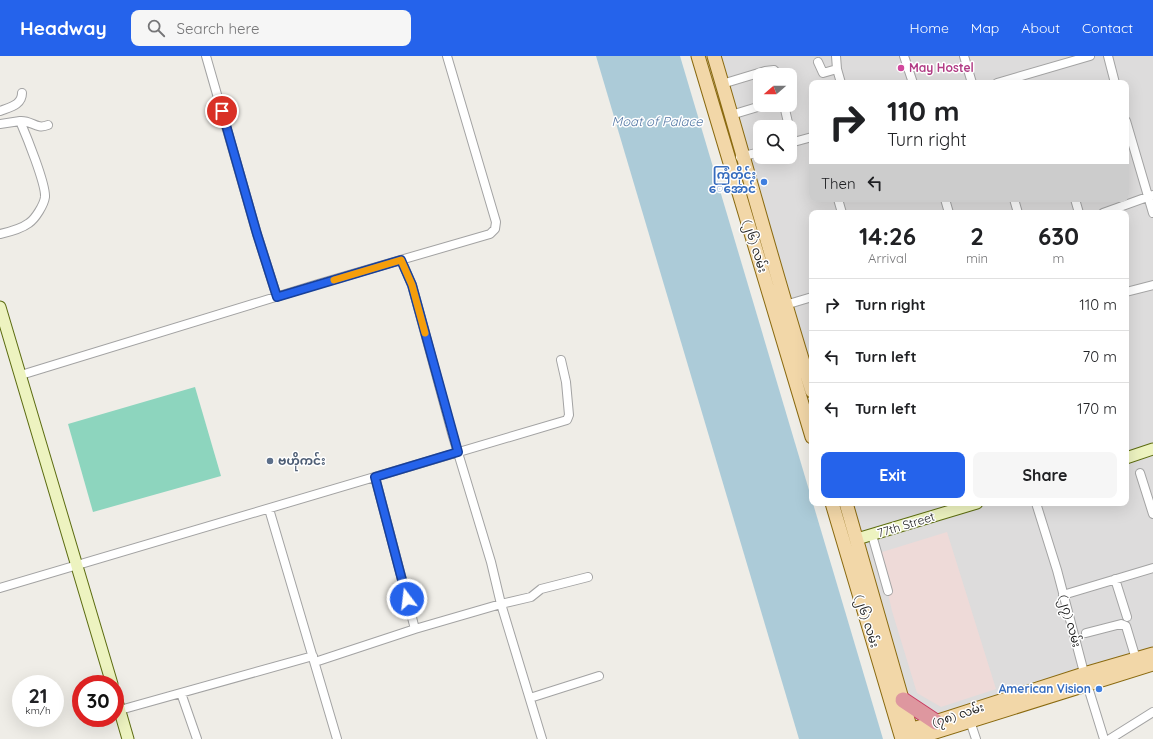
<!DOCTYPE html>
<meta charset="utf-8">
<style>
:root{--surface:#fff;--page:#f6f6f6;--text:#202124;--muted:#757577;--line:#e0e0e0;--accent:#2563eb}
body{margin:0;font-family:Quicksand,"Noto Sans Myanmar",sans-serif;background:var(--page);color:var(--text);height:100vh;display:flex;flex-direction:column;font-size:15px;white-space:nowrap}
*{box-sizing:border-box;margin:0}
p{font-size:13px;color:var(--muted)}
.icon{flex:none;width:22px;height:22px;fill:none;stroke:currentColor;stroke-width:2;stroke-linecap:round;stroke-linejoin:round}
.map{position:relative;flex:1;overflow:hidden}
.side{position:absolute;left:809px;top:154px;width:320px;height:296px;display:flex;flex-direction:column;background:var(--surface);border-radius:8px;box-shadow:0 4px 16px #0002}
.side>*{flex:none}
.top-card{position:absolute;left:809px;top:24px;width:320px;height:122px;border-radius:8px;box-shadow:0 4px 16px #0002;background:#fff;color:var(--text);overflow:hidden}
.needle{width:26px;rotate:250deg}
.tools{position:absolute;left:753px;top:12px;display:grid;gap:8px}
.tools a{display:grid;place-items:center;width:44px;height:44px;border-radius:8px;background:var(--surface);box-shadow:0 4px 16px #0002;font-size:20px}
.speed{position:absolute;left:12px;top:619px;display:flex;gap:8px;font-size:20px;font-weight:700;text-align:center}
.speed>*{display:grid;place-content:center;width:52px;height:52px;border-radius:50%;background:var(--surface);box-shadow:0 4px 16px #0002;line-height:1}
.speed small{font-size:10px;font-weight:400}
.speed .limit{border:6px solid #d22;background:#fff;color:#111}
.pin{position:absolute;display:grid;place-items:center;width:34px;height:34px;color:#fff;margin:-17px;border:2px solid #fff;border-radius:50%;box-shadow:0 1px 4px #0007}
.me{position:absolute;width:44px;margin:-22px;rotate:345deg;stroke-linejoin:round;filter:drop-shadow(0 0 3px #0008)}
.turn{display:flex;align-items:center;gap:14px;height:84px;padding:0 12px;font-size:18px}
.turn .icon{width:52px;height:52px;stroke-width:2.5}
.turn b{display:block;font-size:28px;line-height:34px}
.then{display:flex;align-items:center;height:38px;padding:0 12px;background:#0003;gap:8px;font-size:15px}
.eta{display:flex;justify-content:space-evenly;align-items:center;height:68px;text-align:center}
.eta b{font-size:24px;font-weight:800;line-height:28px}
.action{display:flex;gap:8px;margin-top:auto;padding:8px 12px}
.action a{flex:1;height:46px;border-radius:8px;background:var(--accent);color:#fff;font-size:16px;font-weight:800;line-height:46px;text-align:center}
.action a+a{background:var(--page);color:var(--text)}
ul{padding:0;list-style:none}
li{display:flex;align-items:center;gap:12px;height:52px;padding:0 12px;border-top:1px solid var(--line)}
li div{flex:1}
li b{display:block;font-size:15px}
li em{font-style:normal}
header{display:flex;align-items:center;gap:24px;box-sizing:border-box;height:56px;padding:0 20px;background:var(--accent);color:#fff}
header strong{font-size:19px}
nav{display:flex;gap:22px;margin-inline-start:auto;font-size:14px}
.search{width:280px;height:36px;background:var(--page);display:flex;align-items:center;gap:10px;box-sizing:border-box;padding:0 14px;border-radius:8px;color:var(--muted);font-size:15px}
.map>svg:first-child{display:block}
.residential{fill:#dddcdc;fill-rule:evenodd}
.commercial{fill:#eedad8}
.pitch{fill:#8dd5be}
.water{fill:#accbd8}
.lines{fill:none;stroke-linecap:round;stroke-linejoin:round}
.street-casing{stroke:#a3a3a3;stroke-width:10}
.secondary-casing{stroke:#5c6c11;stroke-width:13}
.primary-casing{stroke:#8a6a10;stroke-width:15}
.highway-casing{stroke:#c8385f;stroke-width:17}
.street{stroke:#fff;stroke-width:8}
.secondary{stroke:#edf3c0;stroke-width:11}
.primary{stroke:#f2d7a8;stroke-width:13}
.highway{stroke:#de979f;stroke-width:15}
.route-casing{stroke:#184099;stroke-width:10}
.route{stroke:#2563eb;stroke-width:7}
.slow{stroke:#f59e0b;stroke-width:7}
.hotel-dot{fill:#d1479c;stroke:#fff;stroke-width:1.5}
.shop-dot{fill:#3f7fe0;stroke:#fff;stroke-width:1.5}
.service-dot{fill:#5c6f8a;stroke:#fff;stroke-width:1.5}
.labels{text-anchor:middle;stroke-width:3;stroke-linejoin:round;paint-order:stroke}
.hotel-label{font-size:12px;font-weight:bold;fill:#b23c85;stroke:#fff;text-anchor:start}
.shop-label{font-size:12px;font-weight:bold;fill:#366cbe;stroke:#fff;text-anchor:end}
.street-label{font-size:12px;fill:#1f1f1f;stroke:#fff}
.service-label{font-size:12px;font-weight:bold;fill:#4e5e75;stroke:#fff;text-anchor:start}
.water-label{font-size:13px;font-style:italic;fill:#5578a5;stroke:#fff}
</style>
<header>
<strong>Headway</strong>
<div class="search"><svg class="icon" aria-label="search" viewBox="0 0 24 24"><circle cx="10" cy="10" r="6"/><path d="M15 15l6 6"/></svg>Search here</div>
<nav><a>Home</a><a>Map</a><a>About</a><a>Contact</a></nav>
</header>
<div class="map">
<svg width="1153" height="683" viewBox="0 0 1153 683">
<rect width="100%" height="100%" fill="#efede7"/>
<path class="residential" d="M706,0H1153V603L910,676L840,447H1126V157H812V353ZM760,19H790V49H760ZM812,27H1126V143H812ZM760,71H790V101H760Z"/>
<path class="commercial" d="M947,476L996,633L941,651L917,637L892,555L879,497Z"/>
<path class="pitch" d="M195,331L221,420L93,456L68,368Z"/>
<path class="water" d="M596,0H680L883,683H799Z"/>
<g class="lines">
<g class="street-casing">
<path id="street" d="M206,0L257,178L277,241
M836,0L837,13L841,27
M904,0L913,27
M964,0L972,27
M1108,0L1115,27
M818,6L823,17L837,13
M997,27L1090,0
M722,28L765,15L774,14L779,19
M784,49L789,71
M0,55C10,51 22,49 22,37
M731,59L764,49
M20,65C32,64 36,74 48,69
M1126,65L1153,157
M0,68L20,65C26,79 46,128 45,141C44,149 35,163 29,167C21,173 9,176 0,178
M790,75L794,86
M790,87L812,81
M740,101L760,96
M838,143L842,157
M945,143L949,157
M1014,143L1018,157
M1075,143L1079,157
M1103,157L1153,139
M401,204L412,229L452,377L491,506L501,548L542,683
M1126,236L1153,229
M782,250L812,241
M21,319L318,228L490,178L495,173L496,166L447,0
M1140,417L1153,458
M1036,447L1057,514L1087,628L1104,683
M269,453L337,683
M872,479L888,535
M1115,523L1127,561
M0,532L567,364L569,359L566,326L561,304
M1063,539L1153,512
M415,573L501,548L531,541L541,533L588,521
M1086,577L1121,568L1126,570L1136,603
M315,606L415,573L375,421
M181,637L197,683
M530,642L599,620
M120,654L313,600
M970,665L976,683
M1110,683L1153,656"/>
</g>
<g class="secondary-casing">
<path id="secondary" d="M0,251L112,628
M1126,402L1153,393
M857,483L977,447
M115,638L128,683"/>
</g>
<g class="primary-casing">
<path id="primary" d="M698,0L812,381
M714,0C747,111 777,224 812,335
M832,447L902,683
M846,447L913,681
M901,677L1084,618L1153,598
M913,683L1153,608"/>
</g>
<g class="highway-casing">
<path id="highway" d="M903,644L936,666"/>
</g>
<use href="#street" class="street"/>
<use href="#secondary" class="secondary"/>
<use href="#primary" class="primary"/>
<use href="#highway" class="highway"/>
</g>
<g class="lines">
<g class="route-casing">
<path id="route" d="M222,55L257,178L277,241L401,204L412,229L458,396L375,421L407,543"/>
</g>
<use href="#route" class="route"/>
<path class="slow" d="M334,224L401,204L412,229L425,277"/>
</g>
<circle class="hotel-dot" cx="901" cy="12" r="4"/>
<g class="shop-dot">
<circle cx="764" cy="126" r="4"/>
<circle cx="1099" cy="633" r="4"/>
</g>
<circle class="service-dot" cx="270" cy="405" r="4"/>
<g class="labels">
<g class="hotel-label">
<text x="909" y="16">May Hostel</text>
</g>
<g class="shop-label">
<text x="756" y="123">ကြံတိုင်း‌<tspan x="756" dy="14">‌ေအောင်</tspan></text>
<text x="1091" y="637">American Vision</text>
</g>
<g class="street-label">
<text transform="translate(755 190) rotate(73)" y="4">(၂၆) လမ်း</text>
<text transform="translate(906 469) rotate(-17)" y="4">77th Street</text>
<text transform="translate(867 565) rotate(73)" y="4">(၂၆) လမ်း</text>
<text transform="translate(1070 565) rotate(75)" y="4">(၂၇) လမ်း</text>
<text transform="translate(958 659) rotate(-18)" y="4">(၇၈) လမ်း</text>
</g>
<g class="service-label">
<text x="278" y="409">ဗဟိုကင်း</text>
</g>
<g class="water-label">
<text x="657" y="70">Moat of Palace</text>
</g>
</g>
</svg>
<div class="tools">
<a><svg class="needle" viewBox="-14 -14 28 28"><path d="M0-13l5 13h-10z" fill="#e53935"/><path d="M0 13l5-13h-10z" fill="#757577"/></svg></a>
<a><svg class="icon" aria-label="search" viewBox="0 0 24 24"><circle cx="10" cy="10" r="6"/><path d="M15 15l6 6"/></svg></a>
</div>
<div class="speed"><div>21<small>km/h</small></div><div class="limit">30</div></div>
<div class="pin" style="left:222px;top:55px;background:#d93025"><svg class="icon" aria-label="arrive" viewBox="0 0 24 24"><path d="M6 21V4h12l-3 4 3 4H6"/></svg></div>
<svg class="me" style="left:407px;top:543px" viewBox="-20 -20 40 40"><circle r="17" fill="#2563eb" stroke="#fff" stroke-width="3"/><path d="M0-11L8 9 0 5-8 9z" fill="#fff"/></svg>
<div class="top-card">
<div class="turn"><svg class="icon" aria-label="right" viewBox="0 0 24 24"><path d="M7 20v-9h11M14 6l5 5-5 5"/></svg><div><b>110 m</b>Turn right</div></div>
<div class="then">Then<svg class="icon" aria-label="left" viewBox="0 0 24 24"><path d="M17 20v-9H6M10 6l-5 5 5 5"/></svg></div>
</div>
<section class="side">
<div class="eta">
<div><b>14:26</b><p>Arrival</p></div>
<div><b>2</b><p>min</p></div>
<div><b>630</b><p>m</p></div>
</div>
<ul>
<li><svg class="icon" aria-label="right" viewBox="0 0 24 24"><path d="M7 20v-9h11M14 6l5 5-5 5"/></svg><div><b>Turn right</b></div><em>110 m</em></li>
<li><svg class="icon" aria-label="left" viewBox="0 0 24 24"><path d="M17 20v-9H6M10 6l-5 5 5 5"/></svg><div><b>Turn left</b></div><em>70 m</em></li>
<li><svg class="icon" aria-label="left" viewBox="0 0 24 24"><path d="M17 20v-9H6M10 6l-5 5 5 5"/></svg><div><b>Turn left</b></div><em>170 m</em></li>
</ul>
<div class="action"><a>Exit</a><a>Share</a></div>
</section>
</div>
